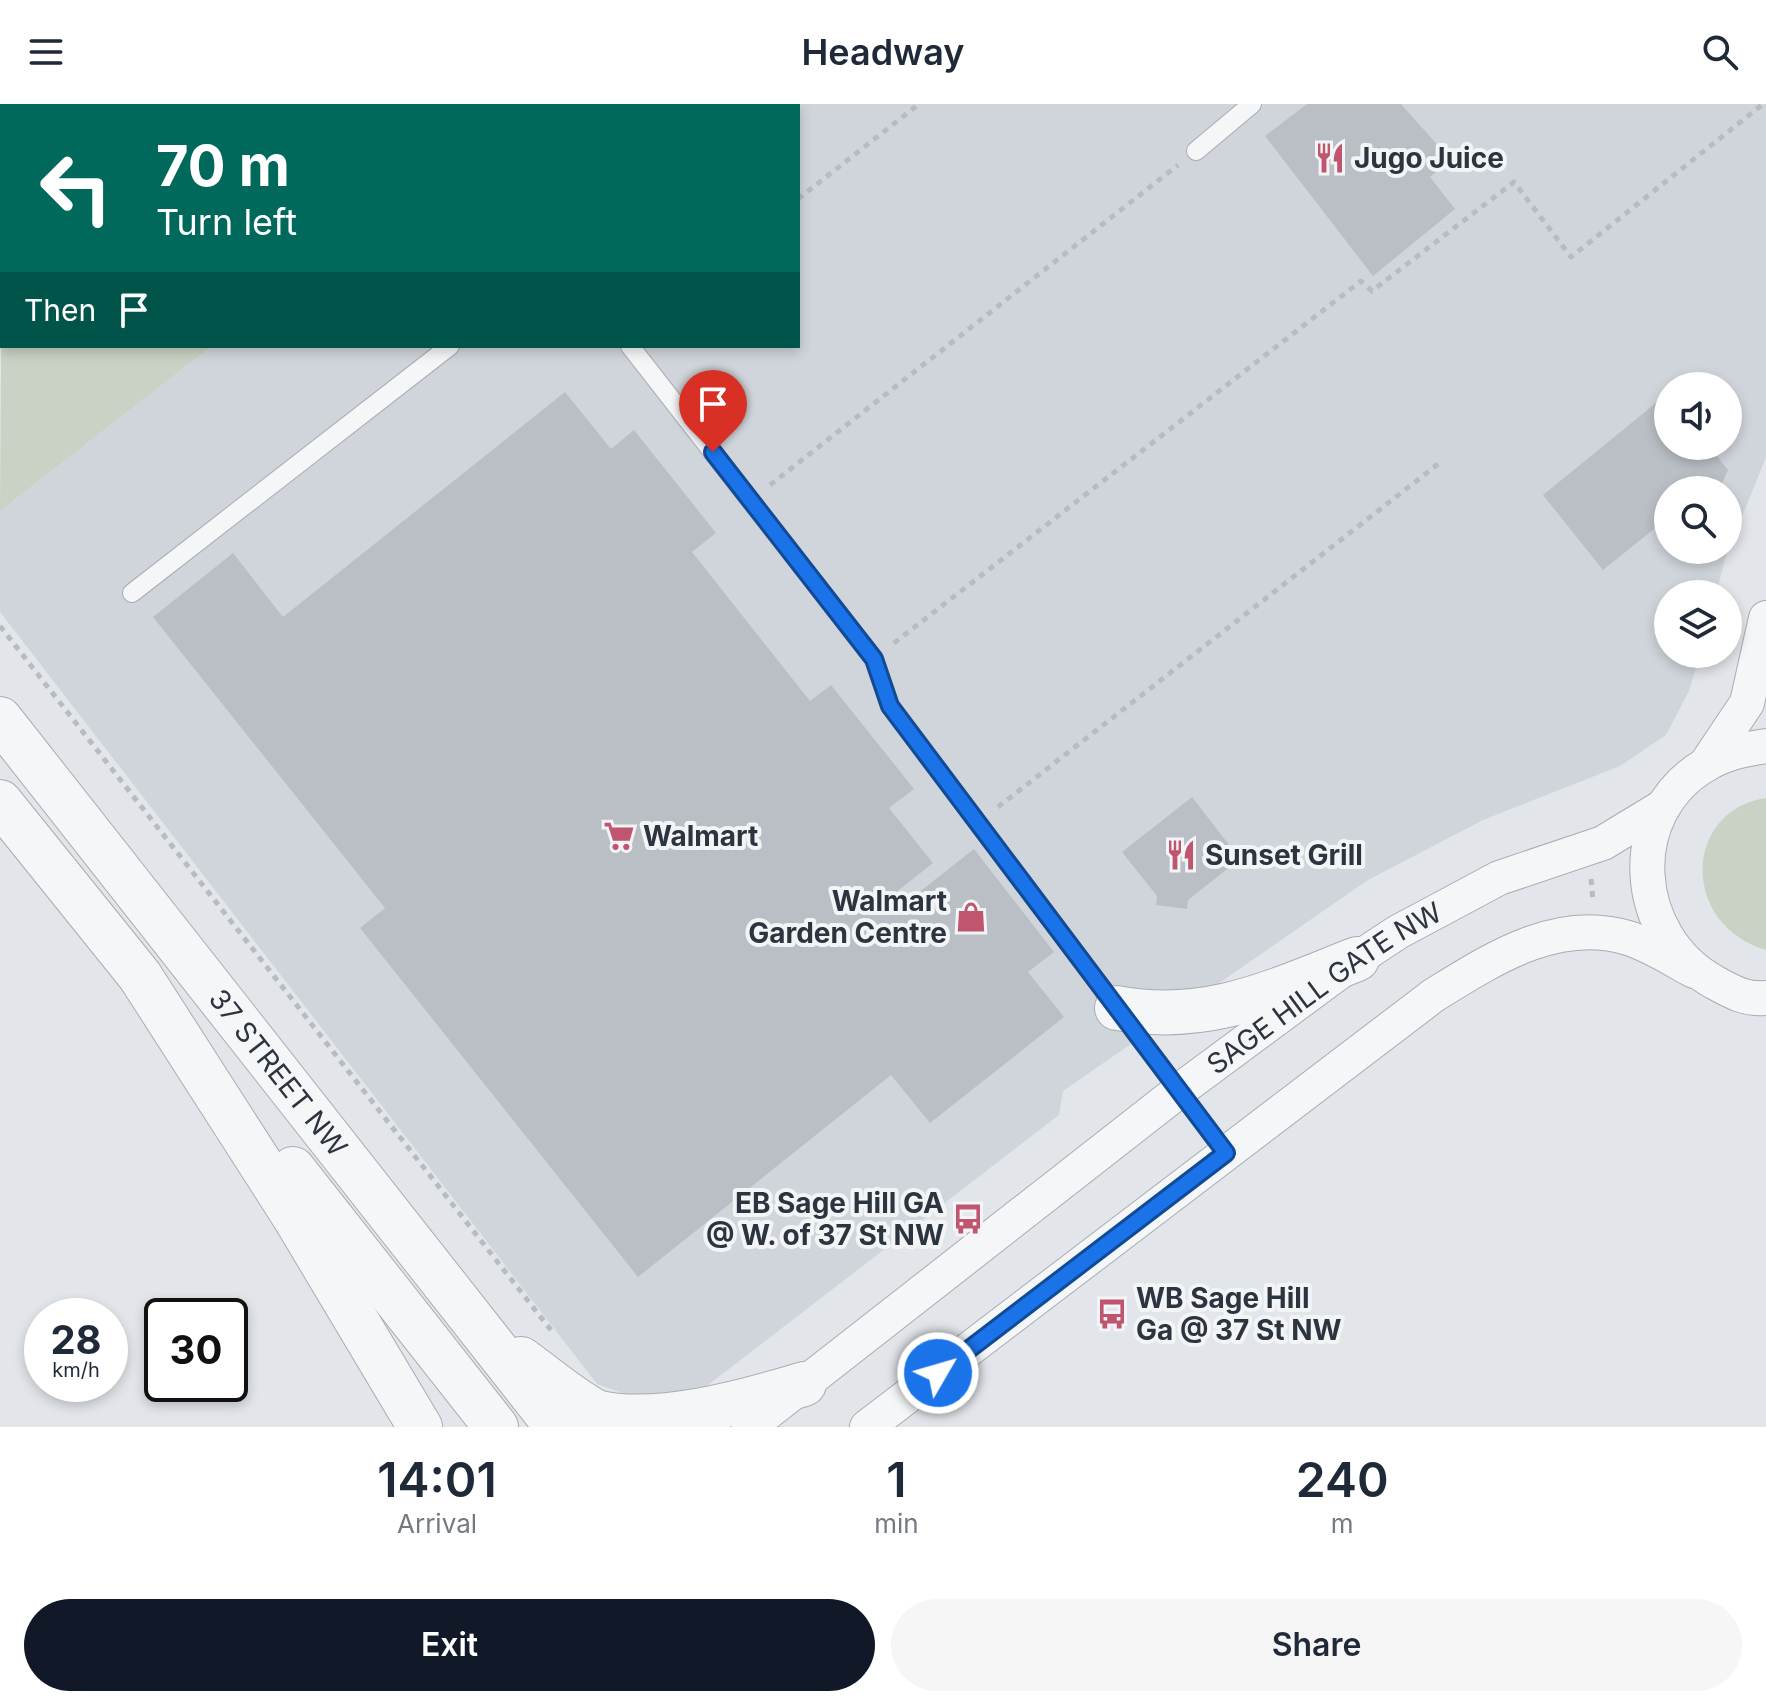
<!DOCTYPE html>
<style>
:root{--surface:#fff;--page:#f6f6f7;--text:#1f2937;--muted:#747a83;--accent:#111827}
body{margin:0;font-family:Inter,sans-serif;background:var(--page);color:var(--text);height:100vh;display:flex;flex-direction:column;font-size:30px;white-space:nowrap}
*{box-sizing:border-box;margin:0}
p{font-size:26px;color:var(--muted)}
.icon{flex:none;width:44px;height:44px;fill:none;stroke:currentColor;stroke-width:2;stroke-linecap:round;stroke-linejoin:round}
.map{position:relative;height:1323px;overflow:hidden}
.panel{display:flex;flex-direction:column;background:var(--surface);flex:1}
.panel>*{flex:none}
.guide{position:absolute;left:0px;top:0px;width:800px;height:244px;box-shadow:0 4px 12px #0003;background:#00695c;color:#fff;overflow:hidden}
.tools{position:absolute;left:1654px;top:268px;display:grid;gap:16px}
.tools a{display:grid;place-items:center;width:88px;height:88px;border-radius:50%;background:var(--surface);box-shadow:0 4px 12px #0003;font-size:40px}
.speed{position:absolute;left:24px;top:1194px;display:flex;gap:16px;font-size:40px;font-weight:700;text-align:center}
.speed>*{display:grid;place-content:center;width:104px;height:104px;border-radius:50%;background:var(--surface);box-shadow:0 4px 12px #0003;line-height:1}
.speed small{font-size:20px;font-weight:400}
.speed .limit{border:4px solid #111;border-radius:12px;background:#fff;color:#111}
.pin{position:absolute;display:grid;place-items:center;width:68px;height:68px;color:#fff;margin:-82px -34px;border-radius:50% 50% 50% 0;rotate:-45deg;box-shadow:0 0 8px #0007}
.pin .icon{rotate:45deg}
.me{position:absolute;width:88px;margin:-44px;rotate:52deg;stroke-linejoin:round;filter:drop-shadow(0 0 6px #0008)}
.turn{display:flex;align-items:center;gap:28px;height:168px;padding:0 24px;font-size:36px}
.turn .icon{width:104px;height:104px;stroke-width:2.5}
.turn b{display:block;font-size:56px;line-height:68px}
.then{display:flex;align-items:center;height:76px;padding:0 24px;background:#0003;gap:16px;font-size:30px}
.eta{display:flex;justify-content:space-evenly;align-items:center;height:136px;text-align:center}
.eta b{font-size:48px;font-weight:600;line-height:56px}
.action{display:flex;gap:16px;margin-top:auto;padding:16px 24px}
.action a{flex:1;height:92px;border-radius:48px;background:var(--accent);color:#fff;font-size:32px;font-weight:600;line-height:92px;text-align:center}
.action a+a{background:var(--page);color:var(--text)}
header{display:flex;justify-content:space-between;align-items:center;height:104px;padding:0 24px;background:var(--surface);font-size:36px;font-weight:600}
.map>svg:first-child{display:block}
.built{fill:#d0d5db;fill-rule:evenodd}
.green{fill:#c9d2c4}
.building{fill:#babfc5}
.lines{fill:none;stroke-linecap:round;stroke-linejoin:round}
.service-casing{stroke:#a8adb3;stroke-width:20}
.minor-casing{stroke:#a8adb3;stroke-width:36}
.tertiary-casing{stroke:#a8adb3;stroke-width:46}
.secondary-casing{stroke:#a8adb3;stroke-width:46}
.path{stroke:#b8bcc0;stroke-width:5;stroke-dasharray:6 6;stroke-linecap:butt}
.service{stroke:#f4f6f8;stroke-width:18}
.minor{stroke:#f4f6f8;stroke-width:34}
.tertiary{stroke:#f4f6f8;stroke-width:44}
.secondary{stroke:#fff;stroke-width:44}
.route-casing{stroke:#114b97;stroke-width:20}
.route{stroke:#1a73e8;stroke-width:14}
.labels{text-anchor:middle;stroke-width:8;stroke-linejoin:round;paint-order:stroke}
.poi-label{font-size:28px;font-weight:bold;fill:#2c353f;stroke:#f2f4f6;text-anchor:start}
.street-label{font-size:28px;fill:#2c353f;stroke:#f2f4f6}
</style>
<header><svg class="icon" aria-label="menu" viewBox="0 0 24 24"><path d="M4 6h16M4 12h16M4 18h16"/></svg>Headway<svg class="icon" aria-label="search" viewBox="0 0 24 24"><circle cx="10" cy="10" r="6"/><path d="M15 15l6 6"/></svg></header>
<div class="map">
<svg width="1766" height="1323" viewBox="0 0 1766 1323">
<rect width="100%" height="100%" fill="#e2e5e9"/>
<path class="built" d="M523,0H1766V353L1725,455L1716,490H1668V550H1700L1689,587L1666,631L1620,662L1483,716L1368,776L1063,987L1059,1011L708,1281L650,1299L597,1280L0,508V407L212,242H798V2H520ZM1668,282H1728V342H1668ZM1668,386H1728V446H1668Z"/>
<path class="green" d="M179,0H523L176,2Z
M2,139V242H212L0,407Z
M1766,694V846C1679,820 1684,706 1766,694Z"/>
<path class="building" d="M1307,0H1401L1451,56L1430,73L1455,105L1373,172L1265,32Z
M565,288L611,345L634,326L716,429L692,448L810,597L831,581L914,685L889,704L933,759L895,789L904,800L974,745L1054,848L1028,868L1064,913L930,1019L891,971L638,1173L360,824L385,804L153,513L233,449L283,513Z
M1656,299L1668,314V342H1709L1728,366L1719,386H1668V422L1664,417L1603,466L1543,391Z
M1192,693L1240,755L1188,796L1187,805L1156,801L1157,792L1122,748Z"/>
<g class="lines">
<g class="service-casing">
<path id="service" d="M530,0L531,2
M1196,47L1252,0
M630,242L874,555L890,602L1226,1049
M132,489L450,242"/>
</g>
<g class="minor-casing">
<g id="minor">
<path d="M1766,642C1745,645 1726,649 1707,660C1621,709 1632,833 1714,878C1732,888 1746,896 1766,894"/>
<path d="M1706,660L1747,599L1766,514"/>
<path id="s1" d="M749,1323L1180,986L1357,855L1398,828L1499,774L1603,739L1664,702"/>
<path d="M867,1323L1434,891C1491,856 1557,812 1628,834C1651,841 1673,856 1694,867"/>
</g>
</g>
<g class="tertiary-casing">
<g id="tertiary">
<path id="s2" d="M0,615L557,1323"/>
<path d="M0,698L140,872L294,1112L420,1323"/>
<path d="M1117,904C1207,921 1275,887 1357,855"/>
<path d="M293,1065L496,1323"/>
<path d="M521,1255C545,1272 570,1294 596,1308C655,1323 745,1298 804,1280"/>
</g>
</g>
<g class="secondary-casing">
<path id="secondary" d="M51,2L54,0
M0,41L2,39"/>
</g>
<path class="path" d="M134,2L137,0
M798,95L919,0
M0,100L2,98
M770,381L1178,61
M0,522L554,1230
M894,539L1361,177L1372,187L1514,78L1571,153L1763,0
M998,703L1442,357
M1591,775L1593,797"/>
<use href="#service" class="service"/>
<use href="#minor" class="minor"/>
<use href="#tertiary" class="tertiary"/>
<use href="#secondary" class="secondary"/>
</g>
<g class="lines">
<g class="route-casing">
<path id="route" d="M713,348L874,555L890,602L1226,1049L938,1269"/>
</g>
<use href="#route" class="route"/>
</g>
<defs>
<g id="restaurant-bare" transform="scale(2.4)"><path d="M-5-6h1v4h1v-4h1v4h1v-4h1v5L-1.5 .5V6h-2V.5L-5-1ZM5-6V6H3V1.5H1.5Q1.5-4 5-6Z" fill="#c0556f" stroke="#f2f4f6" stroke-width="2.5" paint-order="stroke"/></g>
<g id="supermarket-bare" transform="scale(2.4)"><path d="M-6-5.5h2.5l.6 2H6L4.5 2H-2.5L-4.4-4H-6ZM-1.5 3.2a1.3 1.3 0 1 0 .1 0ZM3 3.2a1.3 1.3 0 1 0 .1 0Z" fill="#c0556f" stroke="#f2f4f6" stroke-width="2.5" paint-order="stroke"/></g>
<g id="shop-bare" transform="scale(2.4)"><path d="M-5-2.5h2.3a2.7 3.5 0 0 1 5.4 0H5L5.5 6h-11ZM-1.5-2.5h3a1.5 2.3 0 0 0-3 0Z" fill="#c0556f" stroke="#f2f4f6" stroke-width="2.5" paint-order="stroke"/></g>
<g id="bus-bare" transform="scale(2.4)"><path d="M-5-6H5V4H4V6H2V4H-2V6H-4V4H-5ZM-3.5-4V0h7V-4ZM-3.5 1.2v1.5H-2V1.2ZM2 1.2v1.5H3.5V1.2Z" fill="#c0556f" stroke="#f2f4f6" stroke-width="2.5" paint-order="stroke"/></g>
</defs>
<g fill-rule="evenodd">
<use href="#restaurant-bare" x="1330" y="54"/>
<use href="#supermarket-bare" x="619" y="732"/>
<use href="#restaurant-bare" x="1181" y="751"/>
<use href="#shop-bare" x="971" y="813"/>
<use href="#bus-bare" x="968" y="1115"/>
<use href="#bus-bare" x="1112" y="1210"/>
</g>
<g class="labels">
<g class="poi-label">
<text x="1354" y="64">Jugo Juice</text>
<text x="643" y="742">Walmart</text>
<text x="1205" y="761">Sunset Grill</text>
<text x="947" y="807" text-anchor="end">Walmart<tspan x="947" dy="32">Garden Centre</tspan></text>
<text x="944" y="1109" text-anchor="end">EB Sage Hill GA<tspan x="944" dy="32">@ W. of 37 St NW</tspan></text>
<text x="1136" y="1204">WB Sage Hill<tspan x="1136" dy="32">Ga @ 37 St NW</tspan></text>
</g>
<g class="street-label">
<text dy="10" stroke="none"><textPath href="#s1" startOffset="724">SAGE HILL GATE NW</textPath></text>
<text dy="10" stroke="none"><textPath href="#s2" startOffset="450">37 STREET NW</textPath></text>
</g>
</g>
</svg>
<div class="tools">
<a><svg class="icon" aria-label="sound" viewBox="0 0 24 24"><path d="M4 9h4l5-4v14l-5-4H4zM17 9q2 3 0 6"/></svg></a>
<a><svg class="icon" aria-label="search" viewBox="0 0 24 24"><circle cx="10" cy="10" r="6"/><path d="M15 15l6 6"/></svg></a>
<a><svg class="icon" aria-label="layers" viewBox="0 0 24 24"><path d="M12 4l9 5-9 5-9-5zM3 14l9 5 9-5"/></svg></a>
</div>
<div class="speed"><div>28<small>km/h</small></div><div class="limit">30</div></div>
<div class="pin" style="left:713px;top:348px;background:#d93025"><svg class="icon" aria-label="arrive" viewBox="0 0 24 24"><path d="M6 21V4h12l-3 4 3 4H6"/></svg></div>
<svg class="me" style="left:938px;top:1269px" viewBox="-20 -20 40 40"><circle r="17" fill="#1a73e8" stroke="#fff" stroke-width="3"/><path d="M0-11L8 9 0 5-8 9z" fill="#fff"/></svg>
<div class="guide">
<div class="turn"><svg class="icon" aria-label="left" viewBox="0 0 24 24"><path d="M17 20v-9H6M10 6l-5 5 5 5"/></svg><div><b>70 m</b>Turn left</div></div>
<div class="then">Then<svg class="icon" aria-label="arrive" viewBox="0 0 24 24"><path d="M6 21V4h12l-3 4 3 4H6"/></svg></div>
</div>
</div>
<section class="panel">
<div class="eta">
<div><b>14:01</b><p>Arrival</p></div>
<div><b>1</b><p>min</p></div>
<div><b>240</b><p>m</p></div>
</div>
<div class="action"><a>Exit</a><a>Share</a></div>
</section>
